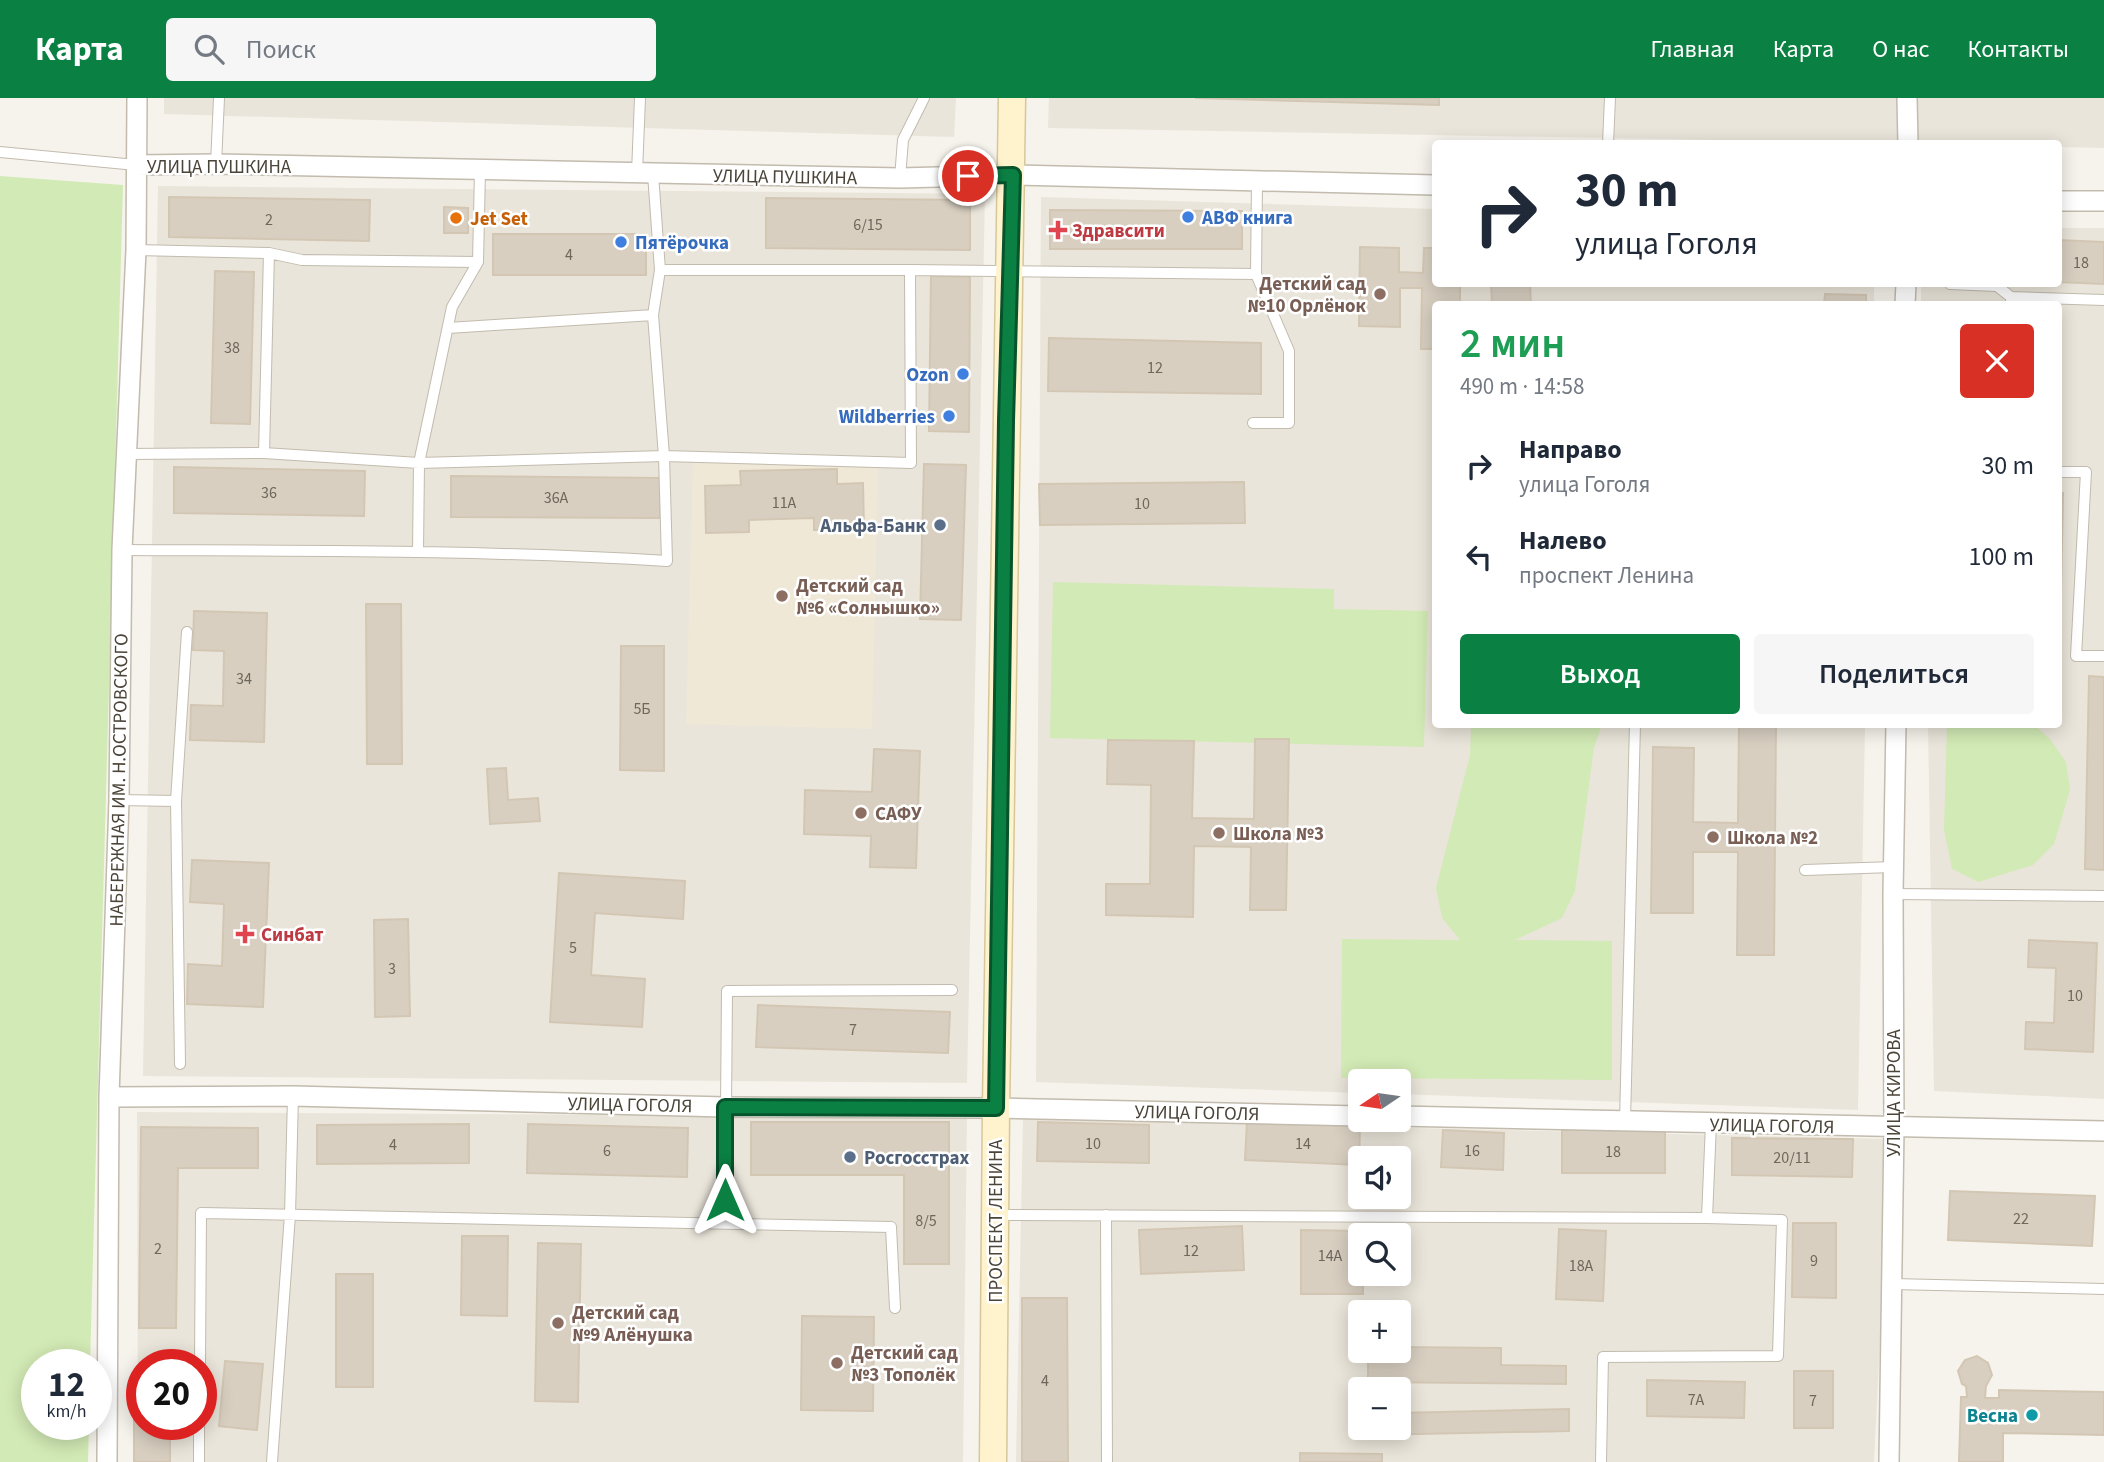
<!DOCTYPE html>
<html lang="ru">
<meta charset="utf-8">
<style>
:root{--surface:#fff;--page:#f6f6f7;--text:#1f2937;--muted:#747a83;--accent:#0b8043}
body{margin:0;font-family:"Source Sans 3",sans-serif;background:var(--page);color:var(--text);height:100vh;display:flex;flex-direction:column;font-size:26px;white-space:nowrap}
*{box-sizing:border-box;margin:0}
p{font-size:23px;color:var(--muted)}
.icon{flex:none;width:38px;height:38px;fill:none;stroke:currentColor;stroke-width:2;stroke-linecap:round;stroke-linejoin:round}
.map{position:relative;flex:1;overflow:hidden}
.side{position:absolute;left:1432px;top:203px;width:630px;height:427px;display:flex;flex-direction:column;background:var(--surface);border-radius:7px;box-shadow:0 4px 18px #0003}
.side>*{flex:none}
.top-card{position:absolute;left:1432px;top:42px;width:630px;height:147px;border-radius:7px;box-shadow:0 4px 18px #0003;background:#fff;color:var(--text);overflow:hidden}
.needle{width:46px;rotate:257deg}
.fabs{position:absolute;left:1348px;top:971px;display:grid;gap:14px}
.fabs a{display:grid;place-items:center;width:63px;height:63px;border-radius:7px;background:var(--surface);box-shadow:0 4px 18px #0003;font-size:35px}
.speed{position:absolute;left:21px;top:1251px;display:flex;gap:14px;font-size:35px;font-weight:700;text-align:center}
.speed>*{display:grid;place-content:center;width:91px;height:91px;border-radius:50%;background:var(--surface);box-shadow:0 4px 18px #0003;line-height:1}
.speed small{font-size:18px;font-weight:400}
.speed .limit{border:10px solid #d22;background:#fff;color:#111}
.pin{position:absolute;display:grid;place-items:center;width:60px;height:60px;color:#fff;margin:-30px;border:4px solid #fff;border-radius:50%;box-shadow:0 2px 7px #0007}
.me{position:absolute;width:77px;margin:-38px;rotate:0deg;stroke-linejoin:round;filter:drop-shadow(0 0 5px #0008)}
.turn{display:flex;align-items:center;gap:24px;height:147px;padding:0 28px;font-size:32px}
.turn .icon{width:91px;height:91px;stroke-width:2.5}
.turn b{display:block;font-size:49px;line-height:60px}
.round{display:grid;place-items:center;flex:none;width:74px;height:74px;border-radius:7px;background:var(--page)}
.summary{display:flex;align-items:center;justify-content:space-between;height:119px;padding:0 28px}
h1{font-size:42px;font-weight:600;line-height:52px;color:#1e9e55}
.cta{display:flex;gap:14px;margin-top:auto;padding:14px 28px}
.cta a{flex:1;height:80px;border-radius:7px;background:var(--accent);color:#fff;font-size:28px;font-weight:600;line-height:80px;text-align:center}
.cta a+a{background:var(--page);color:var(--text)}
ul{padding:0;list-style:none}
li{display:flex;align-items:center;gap:21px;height:91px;padding:0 28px}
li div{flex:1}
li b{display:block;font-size:26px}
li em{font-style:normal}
header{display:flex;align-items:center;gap:42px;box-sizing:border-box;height:98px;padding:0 35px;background:var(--accent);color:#fff}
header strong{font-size:33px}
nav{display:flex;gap:38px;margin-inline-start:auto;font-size:24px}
.search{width:490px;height:63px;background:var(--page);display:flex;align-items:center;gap:18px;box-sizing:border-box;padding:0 24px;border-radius:7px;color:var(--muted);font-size:26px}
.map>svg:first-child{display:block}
.residential{fill:#eae5da;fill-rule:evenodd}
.education{fill:#efe8d6}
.green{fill:#d2eab5}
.building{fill:#d8cfc1;stroke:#d3c7b4;stroke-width:2}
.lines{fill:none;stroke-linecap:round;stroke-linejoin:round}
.lane-casing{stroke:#c2bbae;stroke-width:12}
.street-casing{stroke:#c2bbae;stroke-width:22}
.secondary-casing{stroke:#d6c79b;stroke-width:29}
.lane{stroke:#fff;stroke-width:10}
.street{stroke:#fff;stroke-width:19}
.secondary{stroke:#fff3cd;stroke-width:26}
.route-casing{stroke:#07532c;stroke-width:18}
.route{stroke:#0b8043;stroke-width:12}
.shop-dot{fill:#3f7fe0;stroke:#fff;stroke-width:2.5}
.food-dot{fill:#e8710a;stroke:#fff;stroke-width:2.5}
.health-dot{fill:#e0444e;stroke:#fff;stroke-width:2.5}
.education-dot{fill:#8d6e63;stroke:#fff;stroke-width:2.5}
.service-dot{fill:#5c6f8a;stroke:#fff;stroke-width:2.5}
.culture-dot{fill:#0f9aa8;stroke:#fff;stroke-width:2.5}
.labels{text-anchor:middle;stroke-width:5;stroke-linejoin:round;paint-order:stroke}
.number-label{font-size:16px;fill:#6e675b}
.street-label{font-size:19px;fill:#4b4439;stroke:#fff}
.shop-label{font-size:19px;font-weight:bold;fill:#366cbe;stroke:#fff;text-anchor:start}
.food-label{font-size:19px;font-weight:bold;fill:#c56008;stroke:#fff;text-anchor:start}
.health-label{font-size:19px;font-weight:bold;fill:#be3a42;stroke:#fff;text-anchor:start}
.education-label{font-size:19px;font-weight:bold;fill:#785e54;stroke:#fff;text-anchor:start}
.service-label{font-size:19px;font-weight:bold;fill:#4e5e75;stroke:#fff;text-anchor:end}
.culture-label{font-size:19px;font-weight:bold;fill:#0d838f;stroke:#fff;text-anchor:end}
</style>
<header>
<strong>Карта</strong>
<div class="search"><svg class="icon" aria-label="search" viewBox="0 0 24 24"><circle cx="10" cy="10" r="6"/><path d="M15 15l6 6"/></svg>Поиск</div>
<nav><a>Главная</a><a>Карта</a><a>О нас</a><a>Контакты</a></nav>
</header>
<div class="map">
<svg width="2104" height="1364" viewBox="0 0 2104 1364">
<rect width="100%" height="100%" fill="#f6f3ec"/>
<path class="residential" d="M164,0H956L954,39L164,16Z
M1049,0H2104V50L2058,49V46L1878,45L1048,30Z
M158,88L985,96L967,985L143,978Z
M1041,99L1435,111V186H1874V206H1435V626L1865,627L1858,1012L1398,996V984H1360V995L1036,984Z
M2058,130H2104V1001L1934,993L1928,627L2058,626V206H1921V186H2058Z
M137,1014L967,1019L963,1364H138ZM142,1267H201V1326H142Z
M1023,1021L1890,1041L1874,1364H1016ZM1360,1060H1398V1099H1360ZM1360,1138H1398V1176H1360ZM1360,1214H1398V1253H1360ZM1360,1292H1398V1330H1360Z"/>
<path class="education" d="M693,365L878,370L872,631L686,626Z"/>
<path class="green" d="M0,78L123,87L90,1267H37V1326L89,1327L88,1364H0Z
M1053,484L1334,491V511L1428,513L1424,649L1050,640Z
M1471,627H1602L1594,649L1575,793L1562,820L1515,842L1612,843V982L1341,980L1342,841L1460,842L1442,820L1436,790L1470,657Z
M1947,627H2034L2050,641L2066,664L2070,692L2054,746L2033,767L1978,784L1952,771L1944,732Z"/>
<path class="building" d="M1195,0H1439V7Z
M169,99L370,102L369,143L169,139Z
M766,100L970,102V152L766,150Z
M444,109L468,110V135H444Z
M1050,112L1242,113V151H1050Z
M493,136H646V177H493Z
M2058,142L2104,144V186L2058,184Z
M1360,149L1399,150V174L1423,175L1424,150H1435V186H1460V206H1435V251H1421L1422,190H1400V229L1359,228Z
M215,173L254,174L250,326L211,325Z
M931,178L970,179L969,334L929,333Z
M1491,186H1530L1531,206H1492Z
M1825,196L1866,197V206H1824Z
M1049,240L1261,245V296L1048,293Z
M924,366L966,367L961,522L920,521Z
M174,369L365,373L364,418L174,415Z
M837,371V386L863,385L864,431L814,432V420L749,422V434L706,435L705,388L741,387L740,373Z
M451,378L661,380L660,420L451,419Z
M1244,384L1245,425L1040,427L1039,386Z
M2058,395H2063L2059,592H2058Z
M366,506H401L402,666H367Z
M194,513L267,515L264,644L190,642L191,607L223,608L224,553L193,552Z
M621,548H664V673L620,672Z
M2089,578L2104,579V772L2085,771Z
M1739,626H1776L1774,857H1737L1738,754H1693V815H1651L1653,649L1694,650L1693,724L1738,725Z
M1255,641H1289L1286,812H1250L1251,749L1194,748L1193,819L1106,817V786H1150L1151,687L1107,686L1108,642L1194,643L1192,720L1254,721Z
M874,651L920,653L916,770L870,769L871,738L804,736L805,692L872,694Z
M506,670L508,702L538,700L540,723L490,726L487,671Z
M192,762L269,765L263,909L187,906L188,866L222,868L224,806L190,804Z
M559,775L685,783L683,821L595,815L591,877L645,881L642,929L550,924Z
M408,821L410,918L375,919L374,822Z
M2029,842L2097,845L2093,954L2025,951L2026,924L2054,925L2056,870L2028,869Z
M758,907L950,914L948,955L756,949Z
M1247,1023L1360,1027L1359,1067L1245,1062Z
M751,1024H949V1166H904V1077H751Z
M1038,1024L1149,1027V1065L1037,1063Z
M469,1026V1065L317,1066V1027Z
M528,1026L688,1030L687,1079L527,1075Z
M141,1029L258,1030V1070H178L176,1230H139Z
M1443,1032L1504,1035L1503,1072L1441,1069Z
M1562,1032H1665V1075H1562Z
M1732,1040L1853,1041L1852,1079L1732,1077Z
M1950,1093L2095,1098L2092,1148L1948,1142Z
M1793,1125H1836V1200L1792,1199Z
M1242,1128L1244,1172L1141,1176L1139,1132Z
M1559,1131L1606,1133L1603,1203L1556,1201Z
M1301,1132L1363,1133V1138H1360V1176H1363V1196H1301Z
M462,1138H508L507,1218L461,1217Z
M538,1145L581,1146L578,1304L535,1303Z
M336,1176H373V1289H336Z
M1022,1200H1067L1068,1364H1022Z
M802,1218L874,1219L873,1313L801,1312Z
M1398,1249L1501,1250V1267L1566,1268V1286L1368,1284V1253H1398Z
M1977,1258L1988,1265L1992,1277L1986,1288L1985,1300H1999V1292L2104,1294V1337L2003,1335V1364H1959L1961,1299H1967L1966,1288L1962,1286L1958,1273L1965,1262Z
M225,1263L263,1266L257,1332L219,1328Z
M1794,1273H1833V1330H1794Z
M1647,1282L1745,1284L1744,1320L1647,1318Z
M134,1307H142V1326H170V1364H134Z
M1569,1311V1333L1369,1337V1330H1398V1315Z
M1300,1355L1382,1356V1364H1300Z"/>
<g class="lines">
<g class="lane-casing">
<path id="lane" d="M1608,46L1610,0
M0,54L136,67
M216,66L219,0
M637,75L640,0
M900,80L903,42L924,0
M136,152L269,155
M910,172L1256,176L1289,253V325H1253
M1256,176L1257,82
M1950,186L1997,188L2011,199
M2011,206V199L2104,202
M448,230L653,217
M264,355L269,155L302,162L478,164
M126,356L264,355L419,365L664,358L911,365L910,172H660L653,76
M2058,374H2086L2076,558H2104
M122,452C304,453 486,452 667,463L664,358L653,217L660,172
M418,454L419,365L452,209L478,164L480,72
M119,702L176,703
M1805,772L1893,769
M1893,796L2104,798
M180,966L176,703L187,534
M1625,1023L1635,626
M997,1117L1707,1120
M1106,1117L1107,1364
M725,1125L727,893L952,892
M1892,1186L2104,1191
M200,1267L201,1115L891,1129L895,1210
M199,1364V1326
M272,1364L290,1117L293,998
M1601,1364L1603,1259L1778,1258L1782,1122L1707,1120L1711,1025"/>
</g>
<g class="street-casing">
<path id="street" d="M1907,0L1908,46
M136,67L216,66L900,80L1013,77L1435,87
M2058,103H2104
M1905,206L1906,186
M109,999L293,998L725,1009L996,1010L1360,1018
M1398,1018L2104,1033
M107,1364L109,999L119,702L122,452L136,152L137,0
M1889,1364L1894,1030L1893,796L1896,626"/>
</g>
<g class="secondary-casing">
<path id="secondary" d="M993,1364L996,1010L1012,0"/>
</g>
<use href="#lane" class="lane"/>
<use href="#street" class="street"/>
<use href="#secondary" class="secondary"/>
</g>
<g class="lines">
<g class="route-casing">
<path id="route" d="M725,1102V1009L996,1010L1006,323L1013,77L968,78"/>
</g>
<use href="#route" class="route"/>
</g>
<g class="shop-dot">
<circle cx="1188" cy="119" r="7"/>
<circle cx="621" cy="144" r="7"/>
<circle cx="963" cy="276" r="7"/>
<circle cx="949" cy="318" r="7"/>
</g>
<circle class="food-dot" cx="456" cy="120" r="7"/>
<g class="health-dot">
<path d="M1054.5 121.5h7v7h7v7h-7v7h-7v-7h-7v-7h7z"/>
<path d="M241.5 825.5h7v7h7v7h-7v7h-7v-7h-7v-7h7z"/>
</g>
<g class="education-dot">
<circle cx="1380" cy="196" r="7"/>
<circle cx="782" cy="498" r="7"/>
<circle cx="861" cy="715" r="7"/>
<circle cx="1219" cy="735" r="7"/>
<circle cx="1713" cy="739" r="7"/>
<circle cx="558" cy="1225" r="7"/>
<circle cx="837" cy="1265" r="7"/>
</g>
<g class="service-dot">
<circle cx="940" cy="427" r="7"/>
<circle cx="850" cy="1059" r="7"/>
</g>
<circle class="culture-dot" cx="2032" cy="1317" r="7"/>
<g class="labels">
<g class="number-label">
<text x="269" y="127">2</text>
<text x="868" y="132">6/15</text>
<text x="569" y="162">4</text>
<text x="2081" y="170">18</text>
<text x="232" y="255">38</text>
<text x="1155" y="275">12</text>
<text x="269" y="400">36</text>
<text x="556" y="405">36А</text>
<text x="784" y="410">11А</text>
<text x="1142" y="411">10</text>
<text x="244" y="586">34</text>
<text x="642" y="616">5Б</text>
<text x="573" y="855">5</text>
<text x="392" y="876">3</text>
<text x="2075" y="903">10</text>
<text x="853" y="937">7</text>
<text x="1093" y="1051">10</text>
<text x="1303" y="1051">14</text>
<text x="393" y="1052">4</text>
<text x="607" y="1058">6</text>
<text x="1472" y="1058">16</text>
<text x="1613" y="1059">18</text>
<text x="1792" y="1065">20/11</text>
<text x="2021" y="1126">22</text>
<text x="926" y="1128">8/5</text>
<text x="158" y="1156">2</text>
<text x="1191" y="1158">12</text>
<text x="1330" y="1163">14А</text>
<text x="1814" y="1168">9</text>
<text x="1581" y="1173">18А</text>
<text x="1045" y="1288">4</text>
<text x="1696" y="1307">7А</text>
<text x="1813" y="1308">7</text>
</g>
<g class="street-label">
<text x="219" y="75">УЛИЦА ПУШКИНА</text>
<text transform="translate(785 78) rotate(1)" y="7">УЛИЦА ПУШКИНА</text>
<text transform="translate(118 682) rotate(-89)" y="7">НАБЕРЕЖНАЯ ИМ. Н.ОСТРОВСКОГО</text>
<text transform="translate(1893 995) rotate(-90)" y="7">УЛИЦА КИРОВА</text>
<text transform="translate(630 1006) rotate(1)" y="7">УЛИЦА ГОГОЛЯ</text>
<text transform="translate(1197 1014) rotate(1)" y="7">УЛИЦА ГОГОЛЯ</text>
<text transform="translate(1772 1027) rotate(1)" y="7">УЛИЦА ГОГОЛЯ</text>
<text transform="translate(995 1123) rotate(-90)" y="7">ПРОСПЕКТ ЛЕНИНА</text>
</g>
<g class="shop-label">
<text x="1202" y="126">АВФ книга</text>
<text x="635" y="151">Пятёрочка</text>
<text x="949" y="283" text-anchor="end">Ozon</text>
<text x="935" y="325" text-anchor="end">Wildberries</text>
</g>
<g class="food-label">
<text x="470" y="127">Jet Set</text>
</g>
<g class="health-label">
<text x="1072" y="139">Здравсити</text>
<text x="261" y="843">Синбат</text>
</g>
<g class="education-label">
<text x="1366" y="192" text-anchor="end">Детский сад<tspan x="1366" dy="22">№10 Орлёнок</tspan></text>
<text x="796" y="494">Детский сад<tspan x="796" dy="22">№6 «Солнышко»</tspan></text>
<text x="875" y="722">САФУ</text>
<text x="1233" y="742">Школа №3</text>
<text x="1727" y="746">Школа №2</text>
<text x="572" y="1221">Детский сад<tspan x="572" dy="22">№9 Алёнушка</tspan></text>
<text x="851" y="1261">Детский сад<tspan x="851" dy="22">№3 Тополёк</tspan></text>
</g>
<g class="service-label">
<text x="926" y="434">Альфа-Банк</text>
<text x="864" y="1066" text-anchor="start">Росгосстрах</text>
</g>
<g class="culture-label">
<text x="2018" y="1324">Весна</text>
</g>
</g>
</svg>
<div class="fabs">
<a><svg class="needle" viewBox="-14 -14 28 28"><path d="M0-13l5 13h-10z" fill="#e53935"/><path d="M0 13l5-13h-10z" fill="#747a83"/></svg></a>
<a><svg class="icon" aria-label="sound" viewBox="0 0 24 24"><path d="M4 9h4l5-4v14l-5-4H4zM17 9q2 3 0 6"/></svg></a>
<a><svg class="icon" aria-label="search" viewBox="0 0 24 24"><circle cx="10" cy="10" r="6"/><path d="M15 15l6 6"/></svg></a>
<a>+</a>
<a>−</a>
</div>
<div class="speed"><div>12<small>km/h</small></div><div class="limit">20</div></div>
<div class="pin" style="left:968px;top:78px;background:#d93025"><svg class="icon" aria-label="arrive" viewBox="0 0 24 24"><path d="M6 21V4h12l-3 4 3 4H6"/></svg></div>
<svg class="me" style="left:725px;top:1102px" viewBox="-20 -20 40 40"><path d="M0-17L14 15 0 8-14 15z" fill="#0b8043" stroke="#fff" stroke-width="4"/></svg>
<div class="top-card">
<div class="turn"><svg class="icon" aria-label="right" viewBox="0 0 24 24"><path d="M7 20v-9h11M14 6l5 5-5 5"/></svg><div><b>30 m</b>улица Гоголя</div></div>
</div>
<section class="side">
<div class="summary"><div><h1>2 мин</h1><p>490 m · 14:58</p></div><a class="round" style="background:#d93025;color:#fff"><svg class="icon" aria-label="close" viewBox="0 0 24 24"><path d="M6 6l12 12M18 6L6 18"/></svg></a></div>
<ul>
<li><svg class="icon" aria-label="right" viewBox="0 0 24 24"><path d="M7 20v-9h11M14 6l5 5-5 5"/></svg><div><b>Направо</b><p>улица Гоголя</p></div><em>30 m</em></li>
<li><svg class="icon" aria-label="left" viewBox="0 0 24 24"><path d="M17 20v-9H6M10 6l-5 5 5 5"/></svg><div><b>Налево</b><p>проспект Ленина</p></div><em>100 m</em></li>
</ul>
<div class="cta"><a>Выход</a><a>Поделиться</a></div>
</section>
</div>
